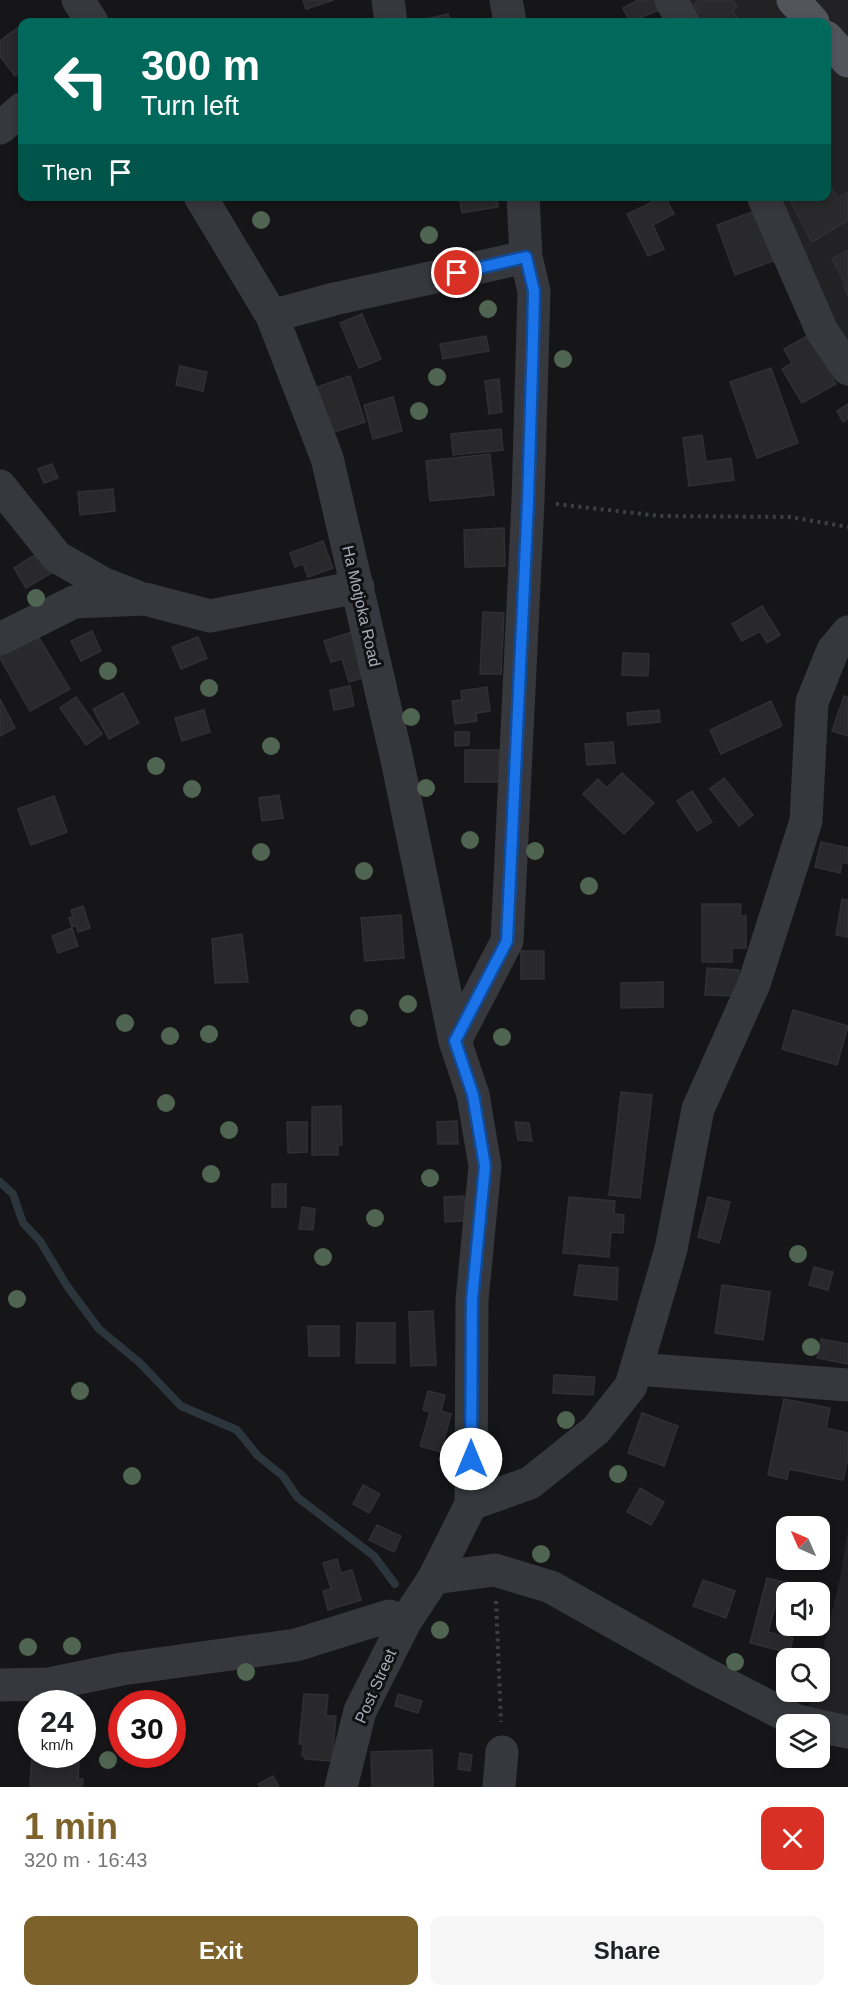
<!DOCTYPE html>
<meta charset="utf-8">
<style>
:root{--surface:#fff;--page:#f6f6f6;--text:#202124;--muted:#757577;--accent:#7e622b}
body{margin:0;font-family:Arial,sans-serif;background:var(--page);color:var(--text);height:100vh;display:flex;flex-direction:column;font-size:22px;white-space:nowrap}
*{box-sizing:border-box;margin:0}
p{font-size:20px;color:var(--muted)}
.icon{flex:none;width:33px;height:33px;fill:none;stroke:currentColor;stroke-width:2;stroke-linecap:round;stroke-linejoin:round}
.map{position:relative;height:1787px;overflow:hidden}
.drawer{display:flex;flex-direction:column;background:var(--surface);flex:1}
.drawer>*{flex:none}
.banner{position:absolute;left:18px;top:18px;width:813px;height:183px;border-radius:12px;box-shadow:0 3px 9px #0003;background:#00695c;color:#fff;overflow:hidden}
.needle{width:39px;rotate:315deg}
.controls{position:absolute;left:776px;top:1516px;display:grid;gap:12px}
.controls a{display:grid;place-items:center;width:54px;height:54px;border-radius:12px;background:var(--surface);box-shadow:0 3px 9px #0003;font-size:30px}
.speed{position:absolute;left:18px;top:1690px;display:flex;gap:12px;font-size:30px;font-weight:700;text-align:center}
.speed>*{display:grid;place-content:center;width:78px;height:78px;border-radius:50%;background:var(--surface);box-shadow:0 3px 9px #0003;line-height:1}
.speed small{font-size:15px;font-weight:400}
.speed .limit{border:9px solid #d22;background:#fff;color:#111}
.pin{position:absolute;display:grid;place-items:center;width:51px;height:51px;color:#fff;margin:-26px;border:3px solid #fff;border-radius:50%;box-shadow:0 2px 6px #0007}
.me{position:absolute;width:66px;margin:-33px;rotate:0deg;stroke-linejoin:round;filter:drop-shadow(0 0 4px #0008)}
.turn{display:flex;align-items:center;gap:21px;height:126px;padding:0 24px;font-size:27px}
.turn .icon{width:78px;height:78px;stroke-width:2.5}
.turn b{display:block;font-size:42px;line-height:51px}
.then{display:flex;align-items:center;height:57px;padding:0 24px;background:#0003;gap:12px;font-size:22px}
.round{display:grid;place-items:center;flex:none;width:63px;height:63px;border-radius:12px;background:var(--page)}
.head{display:flex;align-items:center;justify-content:space-between;height:102px;padding:0 24px}
h1{font-size:36px;font-weight:700;line-height:45px;color:var(--accent)}
.primary-button{display:flex;gap:12px;margin-top:auto;padding:12px 24px}
.primary-button a{flex:1;height:69px;border-radius:12px;background:var(--accent);color:#fff;font-size:24px;font-weight:700;line-height:69px;text-align:center}
.primary-button a+a{background:var(--page);color:var(--text)}
.map>svg:first-child{display:block}
.built{fill:#222225}
.lines{fill:none;stroke-linecap:round;stroke-linejoin:round}
.stream{stroke:#2c353c;stroke-width:8}
.building{fill:#29292c;stroke:#303034;stroke-width:1.5}
.path{stroke:#3d3f44;stroke-width:4;stroke-dasharray:3 4.5;stroke-linecap:butt}
.minor{stroke:#37383d;stroke-width:33}
.major{stroke:#53555c;stroke-width:33}
.tree{fill:#506452}
.route-casing{stroke:#114b97;stroke-width:15}
.route{stroke:#1a73e8;stroke-width:10}
.labels{text-anchor:middle;stroke-width:6;stroke-linejoin:round;paint-order:stroke}
.street-label{font-size:16px;fill:#a8adb8;stroke:#111113}
</style>
<div class="map">
<svg width="848" height="1787" viewBox="0 0 848 1787">
<rect width="100%" height="100%" fill="#161618"/>
<path class="built" d="M659,0H848V380L754,197L826,196V22H671Z
M848,1529V1749L819,1740L805,1725L812,1692H819V1665L839,1583Z"/>
<g class="lines">
<path class="stream" d="M0,1182L13,1194L23,1223L40,1241L67,1286L99,1329L140,1363L181,1406L237,1430L258,1456L283,1476L297,1497L374,1556L395,1584"/>
</g>
<path class="building" d="M303,0H334L306,9Z
M638,0H655L659,10L630,22L623,8Z
M700,0H733L737,7L732,10L740,22H697L693,16L699,13L694,4Z
M448,14L450,22H419L418,21Z
M20,26L22,30V70L15,76L0,56V41Z
M826,180L838,198L848,192V220L812,242L788,196H826Z
M459,196H496L498,207L462,213Z
M665,196L674,214L653,225L664,249L648,256L627,214Z
M755,211L773,261L735,275L717,225Z
M848,250V295L843,286L846,285L832,259Z
M362,314L381,359L359,368L340,323Z
M809,335L836,384L802,403L782,369L792,363L784,349Z
M486,336L489,351L443,359L440,344Z
M180,366L207,372L203,391L176,385Z
M771,368L798,443L757,458L730,382Z
M350,376L365,422L331,433L317,387Z
M499,379L502,412L489,414L485,381Z
M393,397L402,431L373,439L364,405Z
M848,404V419L843,422L837,411Z
M501,429L503,450L453,455L451,434Z
M702,435L706,462L731,458L734,480L689,486L683,438Z
M490,454L494,495L430,501L426,461Z
M52,464L58,478L44,483L38,469Z
M113,489L115,511L80,515L78,492Z
M504,528L505,566L465,567L464,530Z
M323,541L333,568L308,577L303,564L295,567L290,553Z
M41,551L53,572L26,588L14,568Z
M762,606L780,635L767,643L760,631L742,641L732,624Z
M483,612L504,613L501,674H480Z
M92,631L101,651L81,661L71,641Z
M352,632L365,677L349,682L342,659L331,662L324,641Z
M36,633L70,689L30,711L0,658V652Z
M198,637L207,658L181,669L172,647Z
M623,653L649,654L648,676L622,675Z
M350,686L354,706L334,710L330,690Z
M487,687L490,711L476,713L477,721L455,724L452,701L462,700L461,691Z
M123,693L139,723L109,739L93,709Z
M844,696L848,697V736L832,731Z
M76,697L102,734L86,745L60,708Z
M0,699L15,728L0,736Z
M771,701L782,726L721,754L710,730Z
M204,710L210,732L182,741L175,718Z
M659,710L660,722L628,725L627,713Z
M455,732H469V745L455,746Z
M613,742L615,763L587,765L585,744Z
M465,750H499V782H465Z
M622,773L654,803L624,834L583,794L598,779L607,788Z
M724,778L753,815L739,826L710,789Z
M692,791L712,822L697,831L677,801Z
M279,795L283,818L262,821L259,798Z
M54,796L67,832L31,845L18,809Z
M821,842L848,848V864L842,862L840,873L815,867Z
M842,899L848,900V937L836,935Z
M702,904H741L740,916H746V948H732V962H702Z
M83,906L90,928L78,932L76,925L72,927L69,918L73,917L71,910Z
M401,915L404,958L365,961L361,918Z
M72,928L78,946L58,953L52,936Z
M242,934L248,982L215,983L212,939Z
M521,951H544V979H521Z
M707,968L739,970L738,996L705,995Z
M663,982V1007L621,1008V983Z
M793,1010L848,1026L837,1065L782,1049Z
M621,1092L652,1095L640,1198L609,1195Z
M341,1106L342,1145H338V1155H312V1107Z
M457,1121L458,1144H438L437,1122Z
M287,1122H307V1152L288,1153Z
M515,1122L529,1123L532,1141L518,1140Z
M272,1184H286V1207H272Z
M464,1196L465,1221L445,1222L444,1197Z
M569,1197L615,1201L614,1214L624,1215L623,1233L611,1232L609,1257L563,1253Z
M708,1197L730,1202L719,1243L698,1237Z
M302,1207L315,1209L313,1230L299,1229Z
M579,1265L618,1268L617,1300L574,1295Z
M814,1267L833,1272L828,1290L809,1285Z
M722,1285L770,1292L763,1340L715,1333Z
M433,1311L436,1365L411,1366L409,1312Z
M357,1323H395V1363H356Z
M308,1326H339V1356H309Z
M821,1339L848,1344V1364L817,1358Z
M554,1375L595,1377L593,1395L553,1393Z
M428,1391L445,1395L441,1411L451,1414L441,1452L420,1446L430,1412L423,1410Z
M784,1399L830,1408L826,1428L848,1433V1458L843,1480L789,1469L787,1479L768,1475Z
M642,1413L678,1426L664,1466L628,1453Z
M363,1485L380,1494L369,1513L353,1504Z
M640,1488L664,1502L651,1525L627,1512Z
M377,1525L401,1536L394,1552L369,1540Z
M337,1559L341,1573L352,1570L361,1600L328,1610L323,1591L331,1589L323,1563Z
M767,1578L830,1594L825,1612L819,1611V1593H786V1602L777,1600L768,1632L793,1638L789,1653L750,1643Z
M703,1580L735,1591L726,1618L693,1606Z
M304,1694L328,1695L326,1716H336L332,1761L305,1759V1756H302L303,1744H299Z
M398,1694L422,1701L418,1713L395,1706Z
M432,1750L433,1787H372L371,1752Z
M460,1753L472,1755L470,1771L458,1769Z
M32,1755L47,1756V1760L79,1763L78,1779H83L82,1787H30Z
M273,1776L279,1787H260L258,1784Z"/>
<g class="lines">
<path class="path" d="M556,504L660,516L789,517L848,527
M496,1601L501,1722"/>
<path class="minor" d="M78,0L92,22
M388,0L391,22
M506,0L510,22
M671,0L683,22
M0,128L22,109
M200,196L272,316L327,458L396,755L455,1041L473,1095L485,1166L472,1300L471,1504L434,1578L405,1622L360,1711L341,1787
M763,196L822,331L848,369
M272,316L334,299L526,257
M0,486L57,557L104,584L135,596
M0,639L74,602L145,599L210,616L358,587
M455,1041L507,941L528,501L534,291L526,257L523,196
M636,1369L848,1385
M471,1504L530,1483L596,1430L631,1386L671,1249L698,1109L754,984L806,821L812,702L833,650L848,632
M434,1578L495,1570L551,1587L702,1672L797,1721L816,1725
M0,1685L49,1684L122,1669L296,1645L389,1616L405,1622
M819,1726L848,1732
M499,1787L502,1752"/>
<path class="major" d="M793,0L813,22
M826,37L848,61"/>
</g>
<g class="tree">
<circle cx="261" cy="220" r="9"/>
<circle cx="429" cy="235" r="9"/>
<circle cx="488" cy="309" r="9"/>
<circle cx="563" cy="359" r="9"/>
<circle cx="437" cy="377" r="9"/>
<circle cx="419" cy="411" r="9"/>
<circle cx="36" cy="598" r="9"/>
<circle cx="108" cy="671" r="9"/>
<circle cx="209" cy="688" r="9"/>
<circle cx="411" cy="717" r="9"/>
<circle cx="271" cy="746" r="9"/>
<circle cx="156" cy="766" r="9"/>
<circle cx="426" cy="788" r="9"/>
<circle cx="192" cy="789" r="9"/>
<circle cx="470" cy="840" r="9"/>
<circle cx="535" cy="851" r="9"/>
<circle cx="261" cy="852" r="9"/>
<circle cx="364" cy="871" r="9"/>
<circle cx="589" cy="886" r="9"/>
<circle cx="408" cy="1004" r="9"/>
<circle cx="359" cy="1018" r="9"/>
<circle cx="125" cy="1023" r="9"/>
<circle cx="209" cy="1034" r="9"/>
<circle cx="170" cy="1036" r="9"/>
<circle cx="502" cy="1037" r="9"/>
<circle cx="166" cy="1103" r="9"/>
<circle cx="229" cy="1130" r="9"/>
<circle cx="211" cy="1174" r="9"/>
<circle cx="430" cy="1178" r="9"/>
<circle cx="375" cy="1218" r="9"/>
<circle cx="798" cy="1254" r="9"/>
<circle cx="323" cy="1257" r="9"/>
<circle cx="17" cy="1299" r="9"/>
<circle cx="811" cy="1347" r="9"/>
<circle cx="80" cy="1391" r="9"/>
<circle cx="566" cy="1420" r="9"/>
<circle cx="618" cy="1474" r="9"/>
<circle cx="132" cy="1476" r="9"/>
<circle cx="541" cy="1554" r="9"/>
<circle cx="440" cy="1630" r="9"/>
<circle cx="72" cy="1646" r="9"/>
<circle cx="28" cy="1647" r="9"/>
<circle cx="735" cy="1662" r="9"/>
<circle cx="246" cy="1672" r="9"/>
<circle cx="108" cy="1760" r="9"/>
</g>
<g class="lines">
<g class="route-casing">
<path id="route" d="M457,273L526,257L534,291L533,338L528,501L507,941L455,1041L473,1095L485,1166L472,1300L471,1459"/>
</g>
<use href="#route" class="route"/>
</g>
<g class="labels">
<g class="street-label">
<text transform="translate(362 606) rotate(77)" y="6">Ha Motjoka Road</text>
<text transform="translate(375 1686) rotate(-66)" y="6">Post Street</text>
</g>
</g>
</svg>
<div class="controls">
<a><svg class="needle" viewBox="-14 -14 28 28"><path d="M0-13l5 13h-10z" fill="#e53935"/><path d="M0 13l5-13h-10z" fill="#757577"/></svg></a>
<a><svg class="icon" aria-label="sound" viewBox="0 0 24 24"><path d="M4 9h4l5-4v14l-5-4H4zM17 9q2 3 0 6"/></svg></a>
<a><svg class="icon" aria-label="search" viewBox="0 0 24 24"><circle cx="10" cy="10" r="6"/><path d="M15 15l6 6"/></svg></a>
<a><svg class="icon" aria-label="layers" viewBox="0 0 24 24"><path d="M12 4l9 5-9 5-9-5zM3 14l9 5 9-5"/></svg></a>
</div>
<div class="speed"><div>24<small>km/h</small></div><div class="limit">30</div></div>
<div class="pin" style="left:457px;top:273px;background:#d93025"><svg class="icon" aria-label="arrive" viewBox="0 0 24 24"><path d="M6 21V4h12l-3 4 3 4H6"/></svg></div>
<svg class="me" style="left:471px;top:1459px" viewBox="-20 -20 40 40"><circle r="19" fill="#fff"/><path d="M0-13L10 11 0 6-10 11z" fill="#1a73e8"/></svg>
<div class="banner">
<div class="turn"><svg class="icon" aria-label="left" viewBox="0 0 24 24"><path d="M17 20v-9H6M10 6l-5 5 5 5"/></svg><div><b>300 m</b>Turn left</div></div>
<div class="then">Then<svg class="icon" aria-label="arrive" viewBox="0 0 24 24"><path d="M6 21V4h12l-3 4 3 4H6"/></svg></div>
</div>
</div>
<section class="drawer">
<div class="head"><div><h1>1 min</h1><p>320 m · 16:43</p></div><a class="round" style="background:#d93025;color:#fff"><svg class="icon" aria-label="close" viewBox="0 0 24 24"><path d="M6 6l12 12M18 6L6 18"/></svg></a></div>
<div class="primary-button"><a>Exit</a><a>Share</a></div>
</section>
